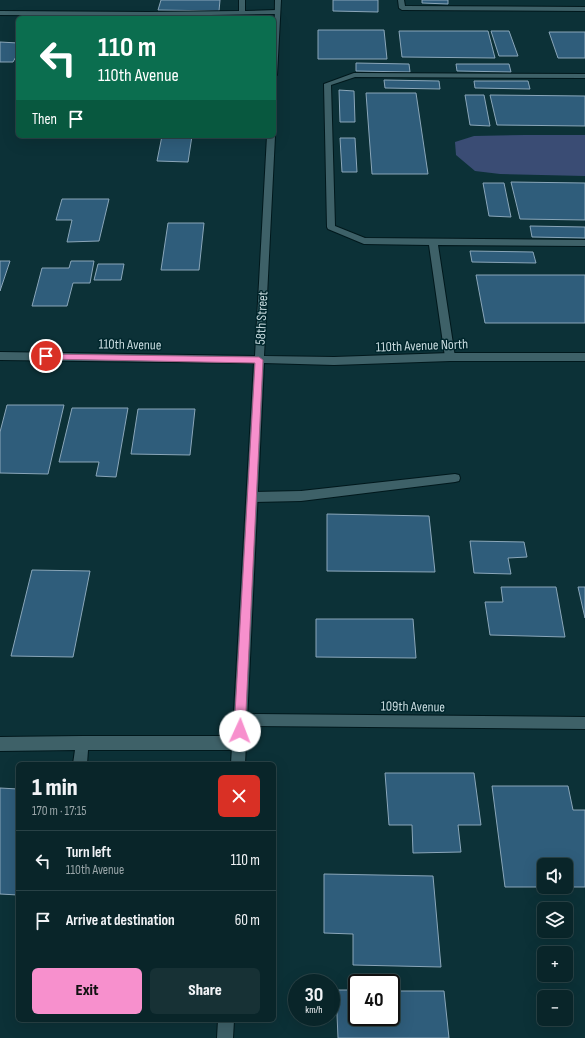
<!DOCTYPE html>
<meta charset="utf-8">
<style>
:root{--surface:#092529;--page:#173135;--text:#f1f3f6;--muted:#99a5a8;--line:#294246;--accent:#f790cd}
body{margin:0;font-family:"Sofia Sans Condensed",sans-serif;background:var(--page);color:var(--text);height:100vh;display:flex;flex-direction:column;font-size:15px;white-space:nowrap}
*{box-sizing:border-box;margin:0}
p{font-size:13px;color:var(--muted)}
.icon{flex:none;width:22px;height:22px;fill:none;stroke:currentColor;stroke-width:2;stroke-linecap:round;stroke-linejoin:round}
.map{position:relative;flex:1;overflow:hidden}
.side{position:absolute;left:16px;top:762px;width:260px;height:260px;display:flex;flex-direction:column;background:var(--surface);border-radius:6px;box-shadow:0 4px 16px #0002,0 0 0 1px var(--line)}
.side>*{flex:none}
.top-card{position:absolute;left:16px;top:16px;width:260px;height:122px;border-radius:6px;box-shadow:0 4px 16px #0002,0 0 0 1px var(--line);background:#0b6e4f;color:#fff;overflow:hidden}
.fabs{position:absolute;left:537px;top:858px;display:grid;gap:8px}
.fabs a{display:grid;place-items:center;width:36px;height:36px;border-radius:6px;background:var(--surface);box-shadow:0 4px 16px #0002,0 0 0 1px var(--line);font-size:20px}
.speed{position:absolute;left:288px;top:974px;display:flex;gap:8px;font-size:20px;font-weight:700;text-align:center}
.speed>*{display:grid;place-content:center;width:52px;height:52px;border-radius:50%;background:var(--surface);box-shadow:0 4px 16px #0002,0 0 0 1px var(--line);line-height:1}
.speed small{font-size:10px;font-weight:400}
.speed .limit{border:2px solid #111;border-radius:6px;background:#fff;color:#111}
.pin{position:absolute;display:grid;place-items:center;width:34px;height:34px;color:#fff;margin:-17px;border:2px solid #fff;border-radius:50%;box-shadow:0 1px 4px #0007}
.me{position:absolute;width:44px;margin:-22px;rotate:2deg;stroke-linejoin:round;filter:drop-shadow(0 0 3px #0008)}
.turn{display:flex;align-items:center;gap:14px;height:84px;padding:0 16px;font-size:18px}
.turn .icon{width:52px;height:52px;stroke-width:2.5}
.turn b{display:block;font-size:28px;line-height:34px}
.then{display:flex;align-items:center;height:38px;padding:0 16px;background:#0003;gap:8px;font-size:15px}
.round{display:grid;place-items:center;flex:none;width:42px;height:42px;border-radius:6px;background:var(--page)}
.headline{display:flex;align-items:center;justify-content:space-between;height:68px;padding:0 16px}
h1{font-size:24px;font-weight:800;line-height:30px}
.primary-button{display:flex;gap:8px;margin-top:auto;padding:8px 16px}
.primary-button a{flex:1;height:46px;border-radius:6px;background:var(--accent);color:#111;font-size:16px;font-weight:800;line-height:46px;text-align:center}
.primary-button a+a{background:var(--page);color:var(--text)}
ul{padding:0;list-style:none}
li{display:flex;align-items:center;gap:12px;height:60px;padding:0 16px;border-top:1px solid var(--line)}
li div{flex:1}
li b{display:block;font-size:15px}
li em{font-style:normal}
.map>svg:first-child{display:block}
.water{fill:#3a4c74}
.building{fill:#2f5d7b;stroke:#8aa6b9;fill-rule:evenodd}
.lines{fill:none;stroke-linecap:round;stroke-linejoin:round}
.service-casing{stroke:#00181c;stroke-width:2}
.minor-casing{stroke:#00181c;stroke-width:2}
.tertiary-casing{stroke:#00181c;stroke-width:2}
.service{fill:#3e6168;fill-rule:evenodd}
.minor{fill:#3e6168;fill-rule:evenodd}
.tertiary{fill:#3e6168;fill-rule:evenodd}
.route{fill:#f790cd;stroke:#a15e85}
.labels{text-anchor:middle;stroke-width:3;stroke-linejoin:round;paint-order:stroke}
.street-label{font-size:14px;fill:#c8dbdf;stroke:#01272d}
</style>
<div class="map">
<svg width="585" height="1038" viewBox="0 0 585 1038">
<rect width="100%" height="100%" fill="#0c3137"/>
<path class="water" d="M525,135H585V176L500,174L475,171L456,155L455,142L474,136Z"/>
<path class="building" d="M161,0H220L219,11L158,10Z
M333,0H378V12L333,11Z
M422,0H448V4L422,3Z
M318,30H384L387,59H318Z
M399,31H488L495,58L402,57Z
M491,31H509L518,56H499Z
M549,32H585V58H558Z
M0,42L18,43V53L13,62H0Z
M356,63L409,64L410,72L356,71Z
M456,64H509L511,72L457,71Z
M384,80L439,81L440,89L385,88Z
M474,81H528L530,89L475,88Z
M339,90L354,91L355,122H340Z
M366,93H416L428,174H372Z
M465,95H484L490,126L470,125Z
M490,95L585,96V126L497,125Z
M162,136H192L188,162L157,161Z
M340,138H355L357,172H342Z
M511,182L585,183V220L520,219Z
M483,183H504L511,217L489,216Z
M62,199H109L99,241L67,242L72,220H56Z
M168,223H204L199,270H161Z
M530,226L585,227V238L532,237Z
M470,251L533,252L536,263L472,262Z
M0,261H10L0,291Z
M71,261H94L90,283H73L67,306H32L42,268H69Z
M98,264H124L121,280H94Z
M476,275H585V323H485Z
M7,405H64L48,474L0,473V432Z
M72,408H128L116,477L96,476L99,462H59Z
M138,409H195L190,455L131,454Z
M327,514L429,516L435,572L327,571Z
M470,541L524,542L527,557L508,558L511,574L474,573Z
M32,570L90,571L73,657L11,656Z
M501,587H556L565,637L490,635L485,602H503Z
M578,587H585V618Z
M316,619H413L416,658L316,657Z
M385,773H474L481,825H458L461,852L413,853L412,825H389Z
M492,786H568L573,810H585V887H505ZM544,865H566V887H544Z
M0,788L18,789V895L0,894Z
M324,874L433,876L441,967L353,965V934L324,933Z
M336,990H357V1017H391V991H444L449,1038H338Z"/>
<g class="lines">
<g class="service-casing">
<path id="service" d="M239,0H245V11L277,10L280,12L277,14L148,16L0,15V11L148,12L239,11Z
M398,0H404L405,6L585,7V11L402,10L399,8Z
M354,73L585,74V78L355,77L331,85L335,226L365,238L585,240V246L438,245L455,357L453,359L450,361L445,357L429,245L364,244L328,229L327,227L324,84Z
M455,474L459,475L460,478L459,481L455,482L301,501L252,502L248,500L247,497L248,494L252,492L301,491Z
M82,736H239L244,738L246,743L244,748L239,750H88L87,764H73L75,750L0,751V737Z"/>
</g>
<g class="minor-casing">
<path id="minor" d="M240,714L585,717V729L240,726L235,725L234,720L235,715Z"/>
</g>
<g class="tertiary-casing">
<path id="tertiary" d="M275,0H281L277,75L274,77Z
M274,135L275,136L264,356L334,357L450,353H585V361H450L334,365L264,363L245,764H231L254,363L0,360V352L255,356L267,136Z
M218,1020H234L233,1038H217Z"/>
</g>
<use href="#service" class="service"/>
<use href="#minor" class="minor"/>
<use href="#tertiary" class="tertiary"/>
</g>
<path class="route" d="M43,354L259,357L263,360L245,731L243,735L240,737L236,735L234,731L255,363L46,359L42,356Z"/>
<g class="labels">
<g class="street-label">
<text transform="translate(261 318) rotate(-87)" y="5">58th Street</text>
<text transform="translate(130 344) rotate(1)" y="5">110th Avenue</text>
<text transform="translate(422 345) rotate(-2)" y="5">110th Avenue North</text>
<text transform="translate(413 706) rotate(1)" y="5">109th Avenue</text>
</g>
</g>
</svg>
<div class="fabs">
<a><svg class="icon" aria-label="sound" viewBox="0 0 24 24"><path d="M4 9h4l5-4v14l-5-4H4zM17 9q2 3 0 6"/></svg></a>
<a><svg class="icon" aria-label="layers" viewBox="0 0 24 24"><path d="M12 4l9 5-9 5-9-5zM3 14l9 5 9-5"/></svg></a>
<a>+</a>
<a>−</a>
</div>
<div class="speed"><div>30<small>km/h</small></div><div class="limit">40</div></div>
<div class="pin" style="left:46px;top:356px;background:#d93025"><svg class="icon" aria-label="arrive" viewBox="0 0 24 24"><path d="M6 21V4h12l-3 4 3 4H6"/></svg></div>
<svg class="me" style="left:240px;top:731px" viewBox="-20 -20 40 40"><circle r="19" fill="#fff"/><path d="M0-13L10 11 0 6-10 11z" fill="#f790cd"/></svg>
<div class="top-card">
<div class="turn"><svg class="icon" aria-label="left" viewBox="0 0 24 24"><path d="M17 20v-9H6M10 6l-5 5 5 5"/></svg><div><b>110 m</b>110th Avenue</div></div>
<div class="then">Then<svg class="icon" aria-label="arrive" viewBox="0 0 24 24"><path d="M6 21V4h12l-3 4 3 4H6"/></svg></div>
</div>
<section class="side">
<div class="headline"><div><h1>1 min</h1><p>170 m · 17:15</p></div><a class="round" style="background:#d93025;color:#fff"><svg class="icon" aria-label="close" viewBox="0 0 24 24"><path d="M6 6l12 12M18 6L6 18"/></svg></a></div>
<ul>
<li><svg class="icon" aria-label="left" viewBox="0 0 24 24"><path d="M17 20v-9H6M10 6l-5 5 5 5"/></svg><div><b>Turn left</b><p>110th Avenue</p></div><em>110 m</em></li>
<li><svg class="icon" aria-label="arrive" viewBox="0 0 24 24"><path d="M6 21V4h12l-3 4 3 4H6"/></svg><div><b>Arrive at destination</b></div><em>60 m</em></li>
</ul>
<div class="primary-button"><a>Exit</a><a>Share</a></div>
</section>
</div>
